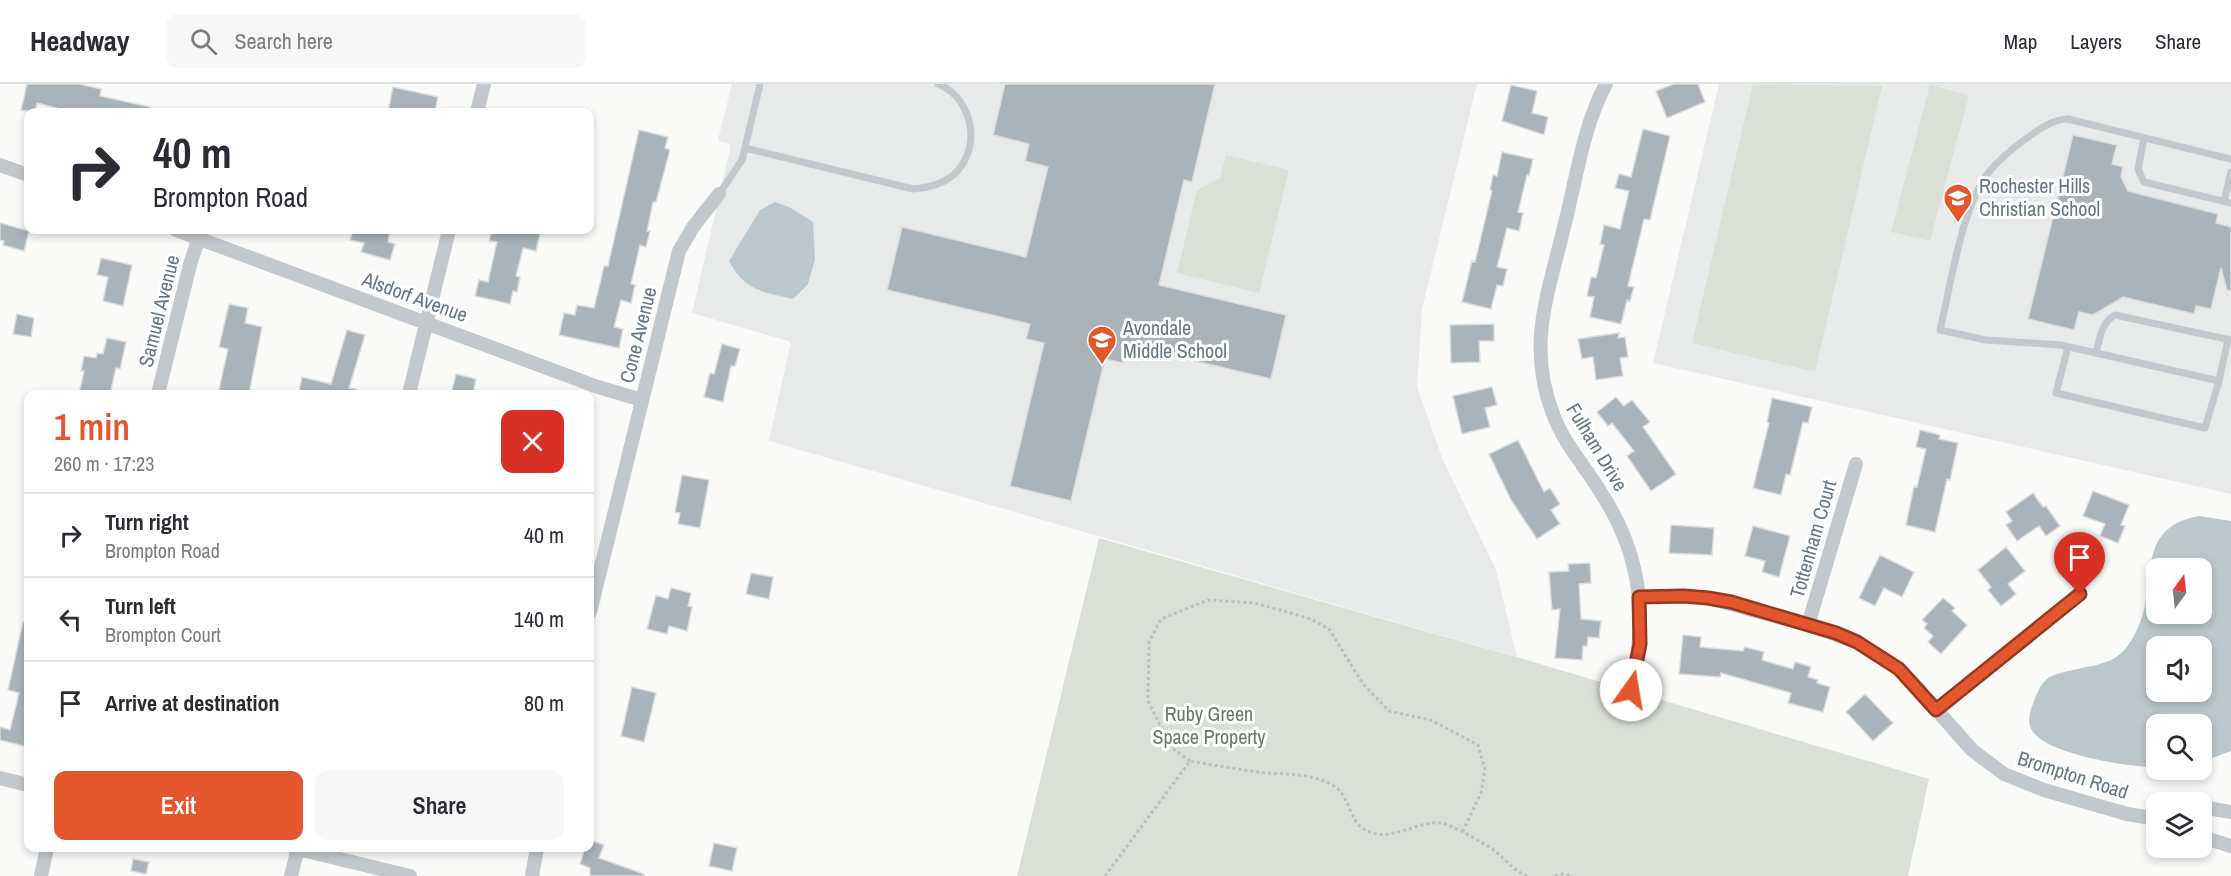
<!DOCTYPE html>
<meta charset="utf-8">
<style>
:root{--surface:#fff;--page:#f7f7f7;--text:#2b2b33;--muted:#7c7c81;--line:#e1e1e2;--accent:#e4572e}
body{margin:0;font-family:"Archivo Narrow",sans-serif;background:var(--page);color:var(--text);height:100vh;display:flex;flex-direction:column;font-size:22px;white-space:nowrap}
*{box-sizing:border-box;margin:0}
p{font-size:20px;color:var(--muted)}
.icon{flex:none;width:33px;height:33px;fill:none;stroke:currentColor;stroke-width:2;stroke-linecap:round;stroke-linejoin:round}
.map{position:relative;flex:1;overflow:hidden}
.panel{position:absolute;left:24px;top:306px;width:570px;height:462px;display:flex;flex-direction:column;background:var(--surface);border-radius:12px;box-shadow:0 3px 9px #0003}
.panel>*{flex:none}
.guide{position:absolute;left:24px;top:24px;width:570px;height:126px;border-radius:12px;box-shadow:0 3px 9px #0003;background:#fff;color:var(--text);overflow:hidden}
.needle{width:39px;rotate:15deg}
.buttons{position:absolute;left:2146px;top:474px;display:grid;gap:12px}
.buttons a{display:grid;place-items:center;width:66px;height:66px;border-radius:12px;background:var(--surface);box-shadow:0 3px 9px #0003;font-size:30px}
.pin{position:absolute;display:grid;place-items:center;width:51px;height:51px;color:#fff;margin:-62px -26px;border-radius:50% 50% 50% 0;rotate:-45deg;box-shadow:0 0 6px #0007}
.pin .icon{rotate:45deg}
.me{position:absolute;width:66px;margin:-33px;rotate:13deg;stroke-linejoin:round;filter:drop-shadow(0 0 4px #0008)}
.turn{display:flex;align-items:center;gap:21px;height:126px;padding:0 30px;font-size:27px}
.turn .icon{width:78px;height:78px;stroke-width:2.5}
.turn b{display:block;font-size:42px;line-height:51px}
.round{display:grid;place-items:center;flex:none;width:63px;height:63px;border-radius:12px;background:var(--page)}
.summary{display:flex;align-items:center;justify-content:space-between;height:102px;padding:0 30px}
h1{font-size:36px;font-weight:600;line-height:45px;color:var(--accent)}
.action{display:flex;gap:12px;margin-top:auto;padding:12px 30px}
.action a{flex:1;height:69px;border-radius:12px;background:var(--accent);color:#fff;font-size:24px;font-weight:600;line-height:69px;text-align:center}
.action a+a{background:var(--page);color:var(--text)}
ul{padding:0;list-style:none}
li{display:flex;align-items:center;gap:18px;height:84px;padding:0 30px;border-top:2px solid var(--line)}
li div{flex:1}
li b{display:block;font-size:22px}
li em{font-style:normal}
header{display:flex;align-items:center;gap:36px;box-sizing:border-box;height:84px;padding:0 30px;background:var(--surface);border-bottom:2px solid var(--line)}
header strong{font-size:28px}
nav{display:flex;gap:33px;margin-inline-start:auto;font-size:21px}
.search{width:420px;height:54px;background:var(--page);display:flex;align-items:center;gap:15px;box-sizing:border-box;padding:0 21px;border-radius:12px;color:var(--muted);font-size:22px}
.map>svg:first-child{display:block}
.built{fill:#e8e9e9}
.green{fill:#dadfd7}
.water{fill:#bbc7cb;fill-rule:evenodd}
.building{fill:#aab3b9;stroke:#dcdcda;stroke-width:1.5}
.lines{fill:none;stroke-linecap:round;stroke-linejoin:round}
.path{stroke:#bbbfc2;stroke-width:3;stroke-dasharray:3 3;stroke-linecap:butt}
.service{stroke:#c3c8cc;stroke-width:7}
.minor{stroke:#c3c8cc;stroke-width:14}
.route-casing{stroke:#94391e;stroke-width:15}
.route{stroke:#e4572e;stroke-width:10}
.labels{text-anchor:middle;stroke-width:6;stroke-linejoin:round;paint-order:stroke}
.poi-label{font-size:20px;fill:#657683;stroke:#fff;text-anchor:start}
.street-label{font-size:20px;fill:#657683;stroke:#fff}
.park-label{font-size:20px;fill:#687a64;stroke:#fff}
</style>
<header>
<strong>Headway</strong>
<div class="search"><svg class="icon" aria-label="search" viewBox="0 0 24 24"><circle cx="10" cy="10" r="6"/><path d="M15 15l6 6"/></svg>Search here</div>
<nav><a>Map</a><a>Layers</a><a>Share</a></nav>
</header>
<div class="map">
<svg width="2231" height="792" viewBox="0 0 2231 792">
<rect width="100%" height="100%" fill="#fafaf8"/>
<path class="built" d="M732,0H1477L1422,225L1417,303L1443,376L1496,486L1517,573L769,357L791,258L692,229L731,61L718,56Z
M1719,0H2231V410L1653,279Z"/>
<path class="green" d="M1753,0L1882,2L1815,288L1692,259Z
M1930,1L1969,11L1930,157L1891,148Z
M1226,71L1289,86L1259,209L1177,189L1197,106L1220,94Z
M1099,454L1516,573L1929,695L1908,792H1017Z"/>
<path class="water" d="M775,118L789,123L813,138L815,175L808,200L793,215C763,208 745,207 729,177L760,126Z
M2199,432L2231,437V667L2202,678V640H2157V683C2131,684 2048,670 2033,648C2027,640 2029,631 2032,622C2036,613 2039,601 2047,595C2053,590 2061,589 2068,587C2107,578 2122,581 2139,541C2158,498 2134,444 2199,432ZM2157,484H2202V530H2157ZM2157,562H2202V608H2157Z"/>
<path class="building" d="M27,0H79L101,5L100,12L150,23L149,28H64L65,26L37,19L35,28L21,26Z
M1005,0H1215L1192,98L1184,96L1159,201L1286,231L1271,295L1127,261L1123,279L1105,275L1071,417L1010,402L1044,259L1026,255L1030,240L887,206L902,143L1026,173L1048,83L1025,77L1029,60L993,51Z
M1674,0H1698L1705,18L1667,34L1656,7Z
M1511,1L1537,7L1532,29L1548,33L1544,51L1502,37Z
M393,3L438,13L435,27L431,26L430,28H388Z
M1643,45L1670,52L1650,136L1644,135L1628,202L1634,203L1630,217L1627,216L1621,240L1590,233L1594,213L1587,212L1591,193L1596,194L1604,161L1600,160L1604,141L1620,145L1629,107L1615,104L1619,90L1631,93Z
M639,46L668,53L665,64L670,66L656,118H653L647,147H650L646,163L640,161L631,200L635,201L631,219L621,216L614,243L623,245L619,264L559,251L564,229L575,231L577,221L594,224L604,182H608Z
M2073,51L2117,61L2112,80L2123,83L2121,93L2128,107L2218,130L2216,139L2231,143V206L2227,207L2221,184L2211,225L2196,222L2194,230L2123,213L2093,231L2079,228L2074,246L2028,235Z
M1502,68L1533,75L1529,92L1527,91L1518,128L1523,129L1519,147L1507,144L1497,183L1507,185L1503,202L1497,201L1491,225L1462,218L1472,177L1475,178L1492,107L1490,106L1493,91L1497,92Z
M0,139L29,147L24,167L3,161L4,157L0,156Z
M353,146H390L388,158L395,160L390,176L361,168L364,159L350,156Z
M492,146H541L536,167L523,164L516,192L520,193L517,208L513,207L510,220L475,212L479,196L488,198L497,158L489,157Z
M101,174L132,181L123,222L103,217L108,193L97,191Z
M229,220L248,224L245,239L262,243L249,310H218L228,265L219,263Z
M17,230L34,234L31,253L13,250Z
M1494,240V257H1479L1480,278L1451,279L1450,241Z
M347,246L365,251L349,304L356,305V310H316L299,307L302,293L331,300Z
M1619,249L1618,254L1625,253L1628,273L1620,274L1623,292L1596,296L1593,273L1582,275L1578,255Z
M107,254L126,258L120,285L116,284L110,310H79L84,287H81L84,272L96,274L97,269L103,270Z
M722,260L740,265L735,282H731L723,318L704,313L710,289L714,290Z
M456,290L476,295L473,310H451Z
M1492,303L1497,321L1485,324L1490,343L1462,350L1453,312Z
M1616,313L1624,322L1632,316L1650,338L1643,343L1676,390L1651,407L1627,372L1634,367L1612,339L1608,342L1597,328Z
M1772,314L1812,323L1808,339L1803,338L1790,391L1786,390L1781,411L1753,404L1769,339L1767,338Z
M1920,346L1940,351L1939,355L1958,359L1950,396L1947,395L1935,448L1906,441L1914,402L1917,403L1926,365L1916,363Z
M1518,356L1544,408L1550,404L1560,420L1551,426L1560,440L1537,455L1511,416L1489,370Z
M682,391L709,396L700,444L678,440L680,429L675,428Z
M2093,407L2129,421L2121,441L2125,442L2118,459L2100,452L2105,440L2083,432Z
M2033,409L2043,423L2046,422L2060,442L2046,452L2039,442L2017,457L2006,441L2012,437L2006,428Z
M1671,441L1714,444L1712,471L1669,469Z
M1753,442L1790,452L1779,493L1762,488L1765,477L1745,472Z
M2006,463L2025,487L2008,500L2016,510L2001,522L1988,506L1991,503L1978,486Z
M1880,471L1914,488L1902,513L1884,504L1875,522L1859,514Z
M1590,479L1591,499L1579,500L1581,535L1601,537L1599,554L1588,553L1587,562H1583L1582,576L1555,574L1560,525L1552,526L1549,488L1569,487L1568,480Z
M751,489L773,493L769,515L746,510Z
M671,504L691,509L688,522L692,523L687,547L669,542L667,550L647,545L656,511L668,515Z
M1943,514L1955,524L1952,527L1967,541L1941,570L1928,558L1933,552L1924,544L1927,540L1922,536Z
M23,538H28V663L0,656V643L10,646L19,609L8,606Z
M1683,551L1701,553L1700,563L1743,567L1745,563L1764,568L1762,576L1793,585L1795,578L1811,583L1808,593L1818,596L1817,599L1830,603L1823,628L1788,619L1791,609L1721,589L1720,593L1679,590Z
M632,603L656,609L644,658L621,652Z
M1865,610L1893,639L1873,657L1846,628Z
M590,756L604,761L599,774L644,790V792H590V784L580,780L585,764H590Z
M714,759L737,764L732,787L709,782Z
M133,775L149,778L146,790L131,787Z"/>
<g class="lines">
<path class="path" d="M1190,677L1172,664L1148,617L1149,558L1161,535L1208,516L1255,519L1311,535L1329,545L1363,600L1389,627L1431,636L1478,661L1485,685L1481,709L1462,749
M1105,792L1190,677C1213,681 1236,685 1258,688C1284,691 1317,688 1338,705C1349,715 1350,735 1362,744C1388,762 1416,736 1442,739C1450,740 1488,761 1495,767C1506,776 1514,787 1527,792
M1555,792L1563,790L1573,792"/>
<path class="service" d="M2144,54L2138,85L2144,98L2231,119
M745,64L913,105C926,104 937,102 948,95C983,72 976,15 938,0
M719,110L742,76L760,0
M2224,117L2231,88
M2228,255L2219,297L2061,261L1986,256L1940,246C1951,201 1961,124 1989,88C2000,74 2013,64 2027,54C2039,45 2053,35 2068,35L2231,75
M2068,263L2056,309L2205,344L2219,297
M2096,269C2100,254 2101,239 2115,231L2231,256"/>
<path class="minor" d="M1606,0C1583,42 1576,97 1564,143C1556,178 1544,214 1541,250C1539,277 1543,304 1553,330C1563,358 1584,381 1600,407C1642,471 1648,533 1631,606
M477,28L484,0
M0,81L28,91
M176,146L598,303L642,316
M158,310L191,177L199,154
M409,310L449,146
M1639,513L1684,512L1708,514L1808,541L1857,558L1899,585L1912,598L1972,666L2004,690L2044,706L2127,730L2157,735
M590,528L679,167L693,143L719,110
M1808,541L1856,380
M1937,626L2080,510
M0,694L28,701
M2202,723L2231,728
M2202,753L2231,762
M294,764L410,792
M41,792L47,764
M291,792L298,764
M532,792L537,764"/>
</g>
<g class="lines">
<g class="route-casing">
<path id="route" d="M1631,606L1640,560L1639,513L1684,512L1708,514L1731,518L1836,549L1857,558L1899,585L1936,626L2080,510"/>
</g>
<use href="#route" class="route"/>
</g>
<defs>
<g id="school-pin" transform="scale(1.5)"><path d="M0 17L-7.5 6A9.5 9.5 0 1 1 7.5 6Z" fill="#e4572e" stroke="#fff"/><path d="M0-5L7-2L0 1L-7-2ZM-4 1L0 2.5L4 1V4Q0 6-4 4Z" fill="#fff"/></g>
</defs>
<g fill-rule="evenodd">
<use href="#school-pin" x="1958" y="114"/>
<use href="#school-pin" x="1102" y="256"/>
</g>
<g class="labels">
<g class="poi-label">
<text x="1979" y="109">Rochester Hills<tspan x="1979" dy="23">Christian School</tspan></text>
<text x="1123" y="251">Avondale<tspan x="1123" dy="23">Middle School</tspan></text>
</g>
<g class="street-label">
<text transform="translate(415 213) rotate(20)" y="7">Alsdorf Avenue</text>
<text transform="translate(159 227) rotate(-76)" y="7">Samuel Avenue</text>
<text transform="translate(638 251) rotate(-76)" y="7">Cone Avenue</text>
<text transform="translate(1597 363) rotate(59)" y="7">Fulham Drive</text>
<text transform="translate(1813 455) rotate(-74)" y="7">Tottenham Court</text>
<text transform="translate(2073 691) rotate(18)" y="7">Brompton Road</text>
</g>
<g class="park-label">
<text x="1209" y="637">Ruby Green<tspan x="1209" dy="23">Space Property</tspan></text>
</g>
</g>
</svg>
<div class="buttons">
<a><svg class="needle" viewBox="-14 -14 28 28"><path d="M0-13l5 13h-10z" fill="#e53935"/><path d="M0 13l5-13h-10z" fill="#7c7c81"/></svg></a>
<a><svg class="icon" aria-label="sound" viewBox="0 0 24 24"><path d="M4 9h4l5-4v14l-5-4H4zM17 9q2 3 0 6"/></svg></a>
<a><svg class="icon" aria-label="search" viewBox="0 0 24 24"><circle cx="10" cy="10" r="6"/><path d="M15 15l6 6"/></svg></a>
<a><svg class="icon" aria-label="layers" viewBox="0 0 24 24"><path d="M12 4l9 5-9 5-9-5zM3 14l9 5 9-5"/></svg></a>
</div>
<div class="pin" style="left:2080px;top:510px;background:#d93025"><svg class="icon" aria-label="arrive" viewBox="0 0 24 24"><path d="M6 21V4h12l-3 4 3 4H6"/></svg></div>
<svg class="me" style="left:1631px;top:606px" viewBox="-20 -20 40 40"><circle r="19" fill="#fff"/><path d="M0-13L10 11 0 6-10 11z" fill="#e4572e"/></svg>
<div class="guide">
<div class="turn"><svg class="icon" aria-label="right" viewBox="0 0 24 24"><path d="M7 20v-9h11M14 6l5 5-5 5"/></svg><div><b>40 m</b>Brompton Road</div></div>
</div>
<section class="panel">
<div class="summary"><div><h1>1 min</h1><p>260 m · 17:23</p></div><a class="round" style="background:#d93025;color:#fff"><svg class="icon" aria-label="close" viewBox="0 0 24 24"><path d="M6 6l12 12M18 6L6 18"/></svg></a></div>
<ul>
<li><svg class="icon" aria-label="right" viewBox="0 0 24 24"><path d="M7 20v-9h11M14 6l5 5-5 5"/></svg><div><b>Turn right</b><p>Brompton Road</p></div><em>40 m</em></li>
<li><svg class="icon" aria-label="left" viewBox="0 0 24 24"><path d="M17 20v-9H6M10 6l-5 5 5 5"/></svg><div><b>Turn left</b><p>Brompton Court</p></div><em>140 m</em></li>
<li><svg class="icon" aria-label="arrive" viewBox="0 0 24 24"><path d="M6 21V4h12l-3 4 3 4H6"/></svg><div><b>Arrive at destination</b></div><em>80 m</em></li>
</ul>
<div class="action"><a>Exit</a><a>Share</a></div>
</section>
</div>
